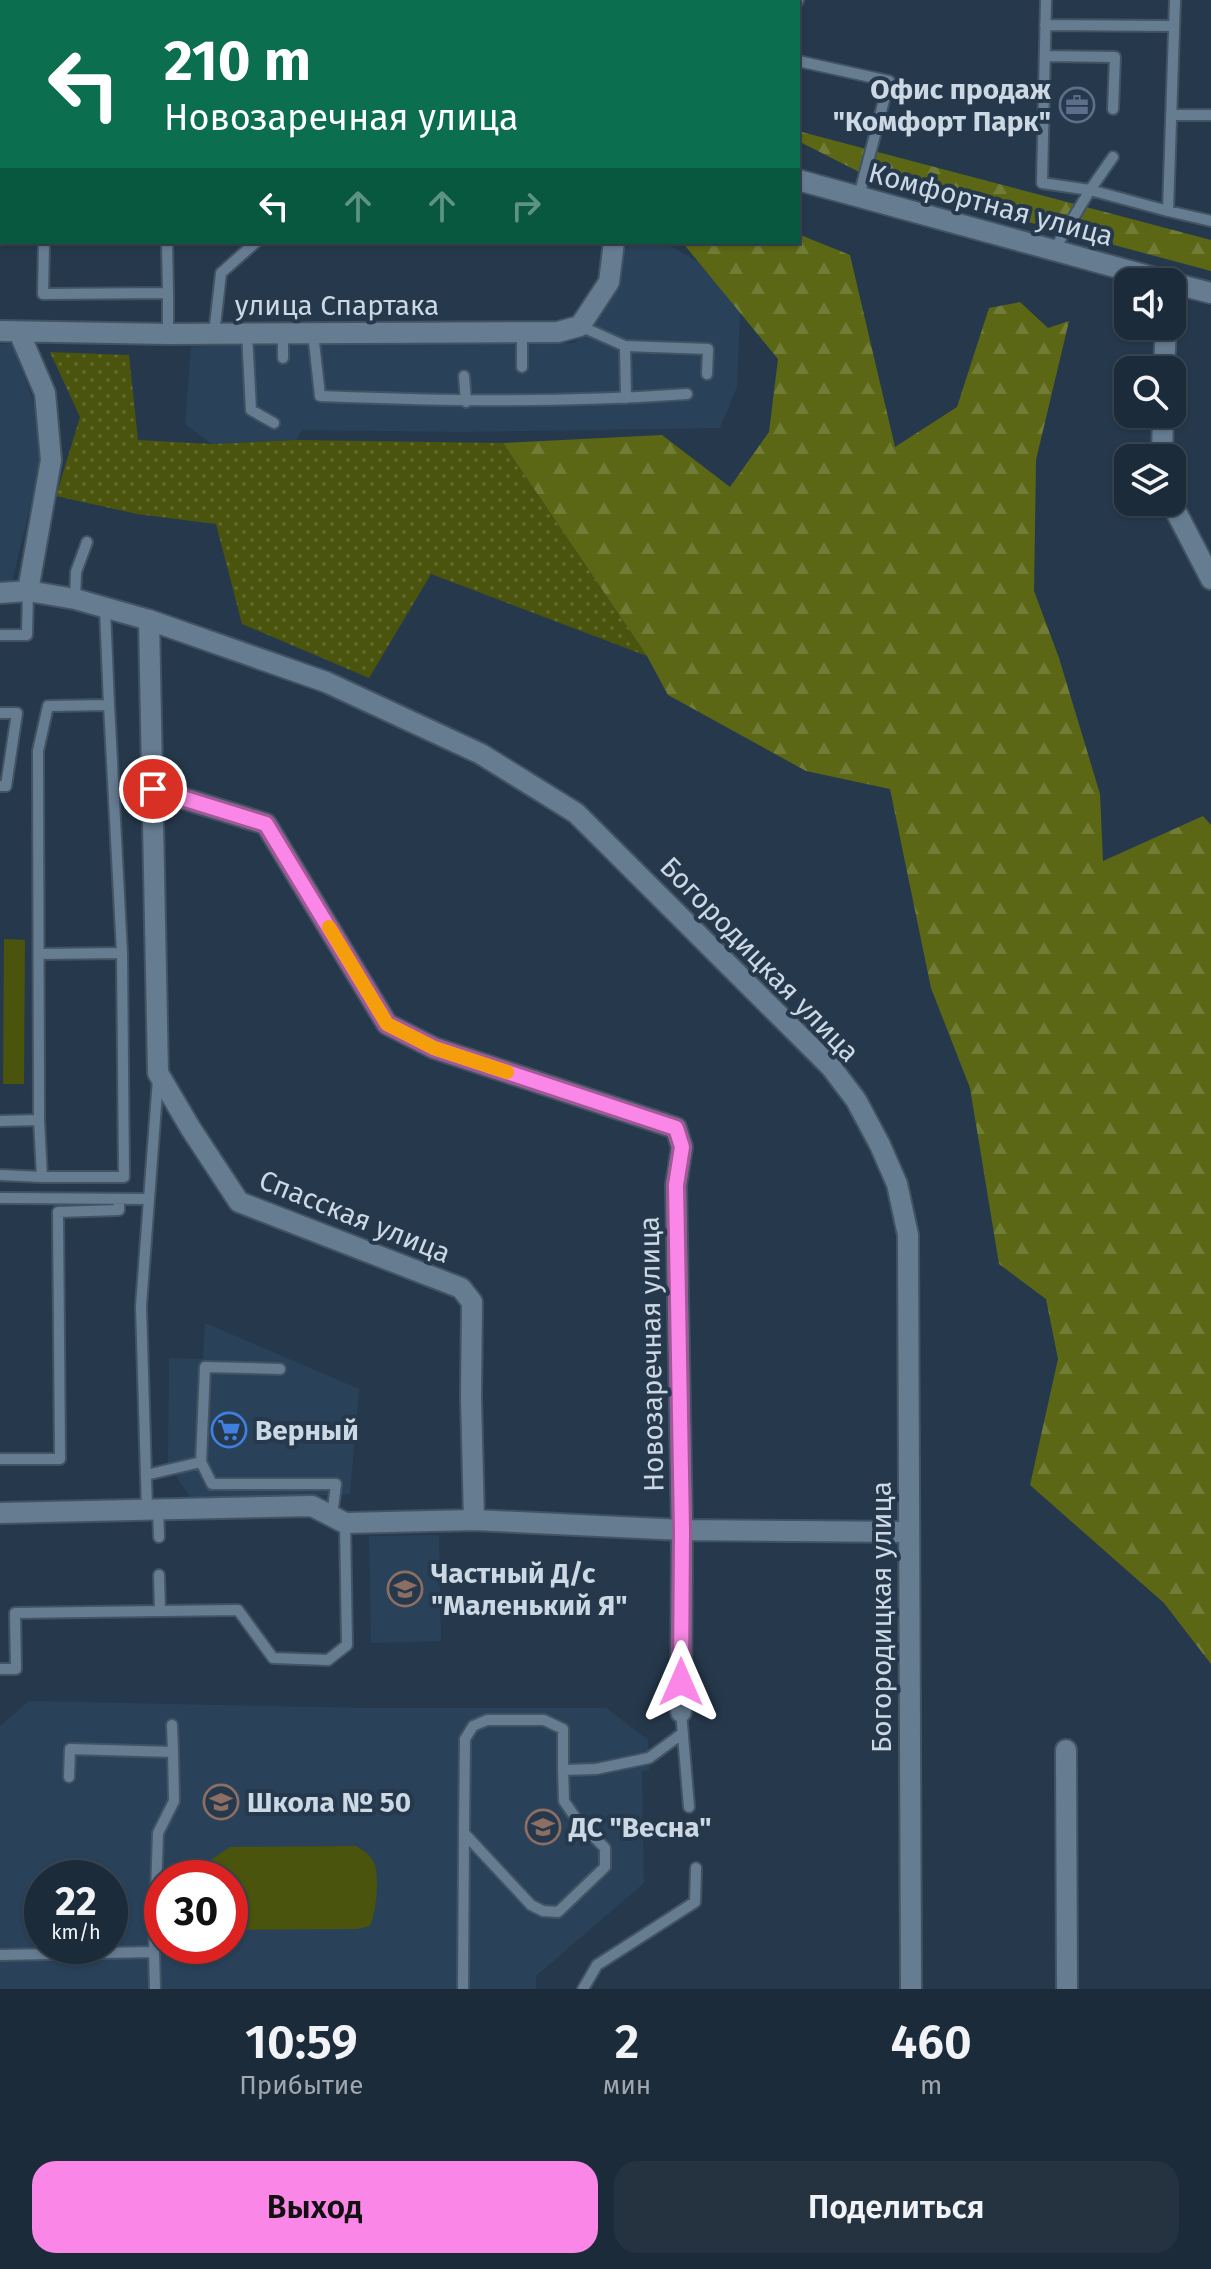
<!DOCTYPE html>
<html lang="ru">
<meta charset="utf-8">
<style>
:root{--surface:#1c2b39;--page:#253341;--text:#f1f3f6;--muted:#a0a7ae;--line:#3a4753;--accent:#fa87e7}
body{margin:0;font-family:"Fira Sans",sans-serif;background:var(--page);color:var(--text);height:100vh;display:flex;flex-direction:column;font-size:30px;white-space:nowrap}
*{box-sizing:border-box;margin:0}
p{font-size:26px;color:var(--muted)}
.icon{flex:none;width:44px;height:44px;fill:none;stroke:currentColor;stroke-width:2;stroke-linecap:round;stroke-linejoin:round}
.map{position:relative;height:1989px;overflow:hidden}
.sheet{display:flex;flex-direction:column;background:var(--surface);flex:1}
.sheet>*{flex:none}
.top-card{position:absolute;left:0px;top:0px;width:800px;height:244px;box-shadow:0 2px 6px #0004,0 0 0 2px var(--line);background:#0b6e4f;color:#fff;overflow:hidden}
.controls{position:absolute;left:1114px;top:268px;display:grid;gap:16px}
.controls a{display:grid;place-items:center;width:72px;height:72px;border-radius:16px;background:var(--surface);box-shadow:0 2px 6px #0004,0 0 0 2px var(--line);font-size:40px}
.speed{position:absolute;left:24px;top:1860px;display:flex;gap:16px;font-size:40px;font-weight:700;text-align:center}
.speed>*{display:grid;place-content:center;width:104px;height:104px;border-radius:50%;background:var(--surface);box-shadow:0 2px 6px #0004,0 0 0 2px var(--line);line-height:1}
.speed small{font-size:20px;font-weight:400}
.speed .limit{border:12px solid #d22;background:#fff;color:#111}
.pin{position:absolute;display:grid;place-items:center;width:68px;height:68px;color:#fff;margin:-34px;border:4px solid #fff;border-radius:50%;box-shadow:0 2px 8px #0007}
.me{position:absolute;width:88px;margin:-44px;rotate:0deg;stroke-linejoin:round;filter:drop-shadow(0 0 6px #0008)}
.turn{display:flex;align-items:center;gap:28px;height:168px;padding:0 32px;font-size:36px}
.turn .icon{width:104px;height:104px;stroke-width:2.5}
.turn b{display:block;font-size:56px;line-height:68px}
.lanes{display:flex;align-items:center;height:76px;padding:0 32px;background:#0003;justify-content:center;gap:40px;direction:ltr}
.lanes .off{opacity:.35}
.eta{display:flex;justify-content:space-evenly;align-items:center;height:136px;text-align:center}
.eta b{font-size:48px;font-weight:600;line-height:56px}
.cta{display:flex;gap:16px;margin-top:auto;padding:16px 32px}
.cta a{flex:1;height:92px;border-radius:24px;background:var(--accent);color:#111;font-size:32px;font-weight:600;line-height:92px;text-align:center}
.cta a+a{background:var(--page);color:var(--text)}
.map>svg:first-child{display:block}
.built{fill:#29425a;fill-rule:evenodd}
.grass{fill:url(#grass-dots)}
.forest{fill:url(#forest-firs)}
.green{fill:#4a540d}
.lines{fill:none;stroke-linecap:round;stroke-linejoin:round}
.service-casing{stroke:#425463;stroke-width:14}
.minor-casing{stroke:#425463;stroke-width:24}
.service{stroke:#667c91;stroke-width:10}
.minor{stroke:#667c91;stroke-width:20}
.route-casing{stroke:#a25896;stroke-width:20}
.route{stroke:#fa87e7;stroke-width:14}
.slow{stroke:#f59e0b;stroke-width:14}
.labels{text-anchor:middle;stroke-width:8;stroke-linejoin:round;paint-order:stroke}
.poi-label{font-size:28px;font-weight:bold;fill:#ccd8e4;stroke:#26394c;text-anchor:start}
.street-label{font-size:28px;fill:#ccd8e4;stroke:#26394c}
</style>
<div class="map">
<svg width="1211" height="1989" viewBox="0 0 1211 1989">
<defs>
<pattern id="grass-dots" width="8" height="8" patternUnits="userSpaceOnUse" patternTransform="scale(2)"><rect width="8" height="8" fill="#4a540d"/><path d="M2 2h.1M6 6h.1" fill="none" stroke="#636c30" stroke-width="1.8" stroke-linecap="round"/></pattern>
<pattern id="forest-firs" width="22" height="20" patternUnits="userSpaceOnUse" patternTransform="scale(2)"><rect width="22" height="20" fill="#5b6714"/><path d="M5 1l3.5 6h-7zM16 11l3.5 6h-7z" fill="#717c36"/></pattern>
</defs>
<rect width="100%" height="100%" fill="#26394c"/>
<path class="built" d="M634,242H664L741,287L737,387L720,428L462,432L302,430L296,440L212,444L185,424L191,347L323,340L575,343L616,288L620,253Z
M0,344H13L39,419L40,464L12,582H0Z
M205,1323L359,1389L350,1494L193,1501L168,1464L169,1358L203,1359Z
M439,1535L441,1641L371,1643L369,1536Z
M29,1701L366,1708H606L648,1740L649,1770L642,1771L644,1883L536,1976V1989H0V1726ZM42,1878H110V1946H42ZM162,1878H230V1946H162Z"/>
<path class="grass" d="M50,352L129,355L138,440L212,444L296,440L503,443L647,656L431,574L369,678L242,624L216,524L137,514L56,496L80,417Z"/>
<path class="forest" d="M798,131L1211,240V271L879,182L798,141Z
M798,234L850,255L895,447L957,407L989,308L1020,302L1048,328L1069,321L1036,460L1034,591L1059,658L1100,794L1103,861L1203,816L1211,825V1664L1164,1603L1030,1485L1058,1359L1046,1299L999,1264L970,1088L931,988L890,789L806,771L668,695L647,656L503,443L662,435L730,487L769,432L778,359L682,242H798Z"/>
<path class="green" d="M4,939L25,940L24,1084H3Z
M356,1846C364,1851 370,1854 374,1863C380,1876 376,1913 370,1926L357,1929L230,1930V1878H212V1859L230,1847Z"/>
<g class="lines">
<g class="service-casing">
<path id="service" d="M1046,0L1042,183L1090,190L1168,211L1175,0
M34,2V0
M655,2V0
M797,2L798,0
M1045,25L1174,26
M1045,56L1115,57L1113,109
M798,61L889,81L859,196
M1171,115H1211
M0,185H2
M1168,211L1211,221
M44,242L43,294L168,293L167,242
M1054,250L1090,190L1113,157
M580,326L625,346L708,349L707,374
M283,333V358
M313,333L320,396C442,401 564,403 687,394
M522,333V367
M168,334V293
M214,334L221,273L256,242
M247,334L251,410L274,423
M625,346L626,398
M464,376L466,402
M75,599L76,572L87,542
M105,609L109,705
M0,635H27L28,591
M109,705L122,953L124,1177H42L39,1120L38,751L48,706Z
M0,713H17L6,786H0
M39,954L122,953
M0,1121L39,1120
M0,1175L42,1177
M0,1198L149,1199
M0,1459H60L58,1212L119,1210V1200
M201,1462L212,1484H336L332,1516
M146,1475L201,1462L205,1367L280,1369
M147,1510L141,1306L158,1079
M158,1510L159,1537
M160,1611L238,1610L273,1658L328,1660L347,1645L345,1523
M0,1669H16L15,1613L160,1611L159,1575
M681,1712L689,1807
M172,1725L173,1752
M563,1770V1729L544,1720H487L473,1726L465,1739L464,1833L531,1905L543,1911L558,1912L605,1867V1848L577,1820L564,1801L563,1770L596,1769L649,1758L683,1733
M69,1777L70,1749L173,1752L174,1801L158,1833L154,1952
M0,1955L154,1952L155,1989
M463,1989L464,1833
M583,1989L597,1965L695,1902L696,1868"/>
</g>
<g class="minor-casing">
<path id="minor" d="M718,0V2
M798,180L1170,282
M1172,283L1211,293
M0,331L168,334L558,332L580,326L609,282L614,242
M19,332L45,393L51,460L28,591
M1164,370L1166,326
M1162,458L1163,414
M1171,502L1211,579
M0,593L28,591L75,599L149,620L326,682L481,754L576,813L831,1067L856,1100L880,1145L897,1184L908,1235L911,1989
M149,620L158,1073L191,1129L239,1202L461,1288L472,1302L471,1397L474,1520
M153,789L266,824L387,1024L434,1048L676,1128L682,1147L676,1185L682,1530L681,1712
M0,1513L312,1506L345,1523L474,1520L682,1530L909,1532
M1066,1750L1067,1989"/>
</g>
<use href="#service" class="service"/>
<use href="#minor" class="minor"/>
</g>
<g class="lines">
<g class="route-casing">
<path id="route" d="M153,789L266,824L387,1024L434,1048L676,1128L682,1147L676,1185L682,1530L681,1682"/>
</g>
<use href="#route" class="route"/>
<path class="slow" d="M329,927L387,1024L434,1048L507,1072"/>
</g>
<defs>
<g id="office-ring" transform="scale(1.8)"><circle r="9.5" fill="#26394c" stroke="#5c6f8a" stroke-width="1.5"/><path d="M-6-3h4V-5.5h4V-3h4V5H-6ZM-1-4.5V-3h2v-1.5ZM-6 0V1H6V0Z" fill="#5c6f8a"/></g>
<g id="supermarket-ring" transform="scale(1.8)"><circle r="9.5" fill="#26394c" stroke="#3f7fe0" stroke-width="1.5"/><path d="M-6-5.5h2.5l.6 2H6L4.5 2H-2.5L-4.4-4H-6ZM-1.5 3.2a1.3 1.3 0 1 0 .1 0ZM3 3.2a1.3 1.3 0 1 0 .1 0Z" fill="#3f7fe0"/></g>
<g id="school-ring" transform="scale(1.8)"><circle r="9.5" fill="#26394c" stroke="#8d6e63" stroke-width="1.5"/><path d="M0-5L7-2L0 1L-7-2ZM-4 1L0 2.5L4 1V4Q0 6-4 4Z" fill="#8d6e63"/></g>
</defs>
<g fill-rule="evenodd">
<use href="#office-ring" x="1077" y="105"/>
<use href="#supermarket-ring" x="229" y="1430"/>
<use href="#school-ring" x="405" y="1589"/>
<use href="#school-ring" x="221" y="1802"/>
<use href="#school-ring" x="543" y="1827"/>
</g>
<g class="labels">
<g class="poi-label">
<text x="1051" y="99" text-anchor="end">Офис продаж<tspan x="1051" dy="32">"Комфорт Парк"</tspan></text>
<text x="255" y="1440">Верный</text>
<text x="431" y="1583">Частный Д/с<tspan x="431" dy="32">"Маленький Я"</tspan></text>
<text x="247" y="1812">Школа № 50</text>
<text x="569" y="1837">ДС "Весна"</text>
</g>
<g class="street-label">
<text transform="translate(991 204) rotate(15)" y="10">Комфортная улица</text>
<text x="337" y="315">улица Спартака</text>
<text transform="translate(760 959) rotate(46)" y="10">Богородицкая улица</text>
<text transform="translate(355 1216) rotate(22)" y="10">Спасская улица</text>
<text transform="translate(651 1354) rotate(-91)" y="10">Новозаречная улица</text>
<text transform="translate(881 1617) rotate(-90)" y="10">Богородицкая улица</text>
</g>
</g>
</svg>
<div class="controls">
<a><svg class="icon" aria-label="sound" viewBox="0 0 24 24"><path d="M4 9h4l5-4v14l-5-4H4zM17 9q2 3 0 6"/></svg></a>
<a><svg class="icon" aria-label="search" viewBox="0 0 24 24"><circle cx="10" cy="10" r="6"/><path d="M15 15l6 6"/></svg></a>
<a><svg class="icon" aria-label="layers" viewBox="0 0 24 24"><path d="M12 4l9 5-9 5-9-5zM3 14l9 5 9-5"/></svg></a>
</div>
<div class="speed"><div>22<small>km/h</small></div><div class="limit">30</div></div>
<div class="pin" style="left:153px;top:789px;background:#d93025"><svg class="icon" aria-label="arrive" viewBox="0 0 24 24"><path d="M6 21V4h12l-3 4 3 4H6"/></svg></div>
<svg class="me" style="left:681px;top:1682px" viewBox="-20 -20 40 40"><path d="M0-17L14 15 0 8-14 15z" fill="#fa87e7" stroke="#fff" stroke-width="4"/></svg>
<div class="top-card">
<div class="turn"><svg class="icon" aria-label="left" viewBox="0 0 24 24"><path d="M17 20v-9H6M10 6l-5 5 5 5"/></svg><div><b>210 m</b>Новозаречная улица</div></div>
<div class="lanes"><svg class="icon" aria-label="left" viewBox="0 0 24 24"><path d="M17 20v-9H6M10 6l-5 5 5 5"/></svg><svg class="icon off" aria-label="ahead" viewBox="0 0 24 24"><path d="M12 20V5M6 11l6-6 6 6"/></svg><svg class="icon off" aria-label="ahead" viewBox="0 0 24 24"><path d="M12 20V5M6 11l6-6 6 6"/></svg><svg class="icon off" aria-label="right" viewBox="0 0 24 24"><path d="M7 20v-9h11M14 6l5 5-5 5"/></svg></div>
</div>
</div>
<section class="sheet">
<div class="eta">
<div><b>10:59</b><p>Прибытие</p></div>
<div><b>2</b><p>мин</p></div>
<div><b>460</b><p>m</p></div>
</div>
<div class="cta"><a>Выход</a><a>Поделиться</a></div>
</section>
